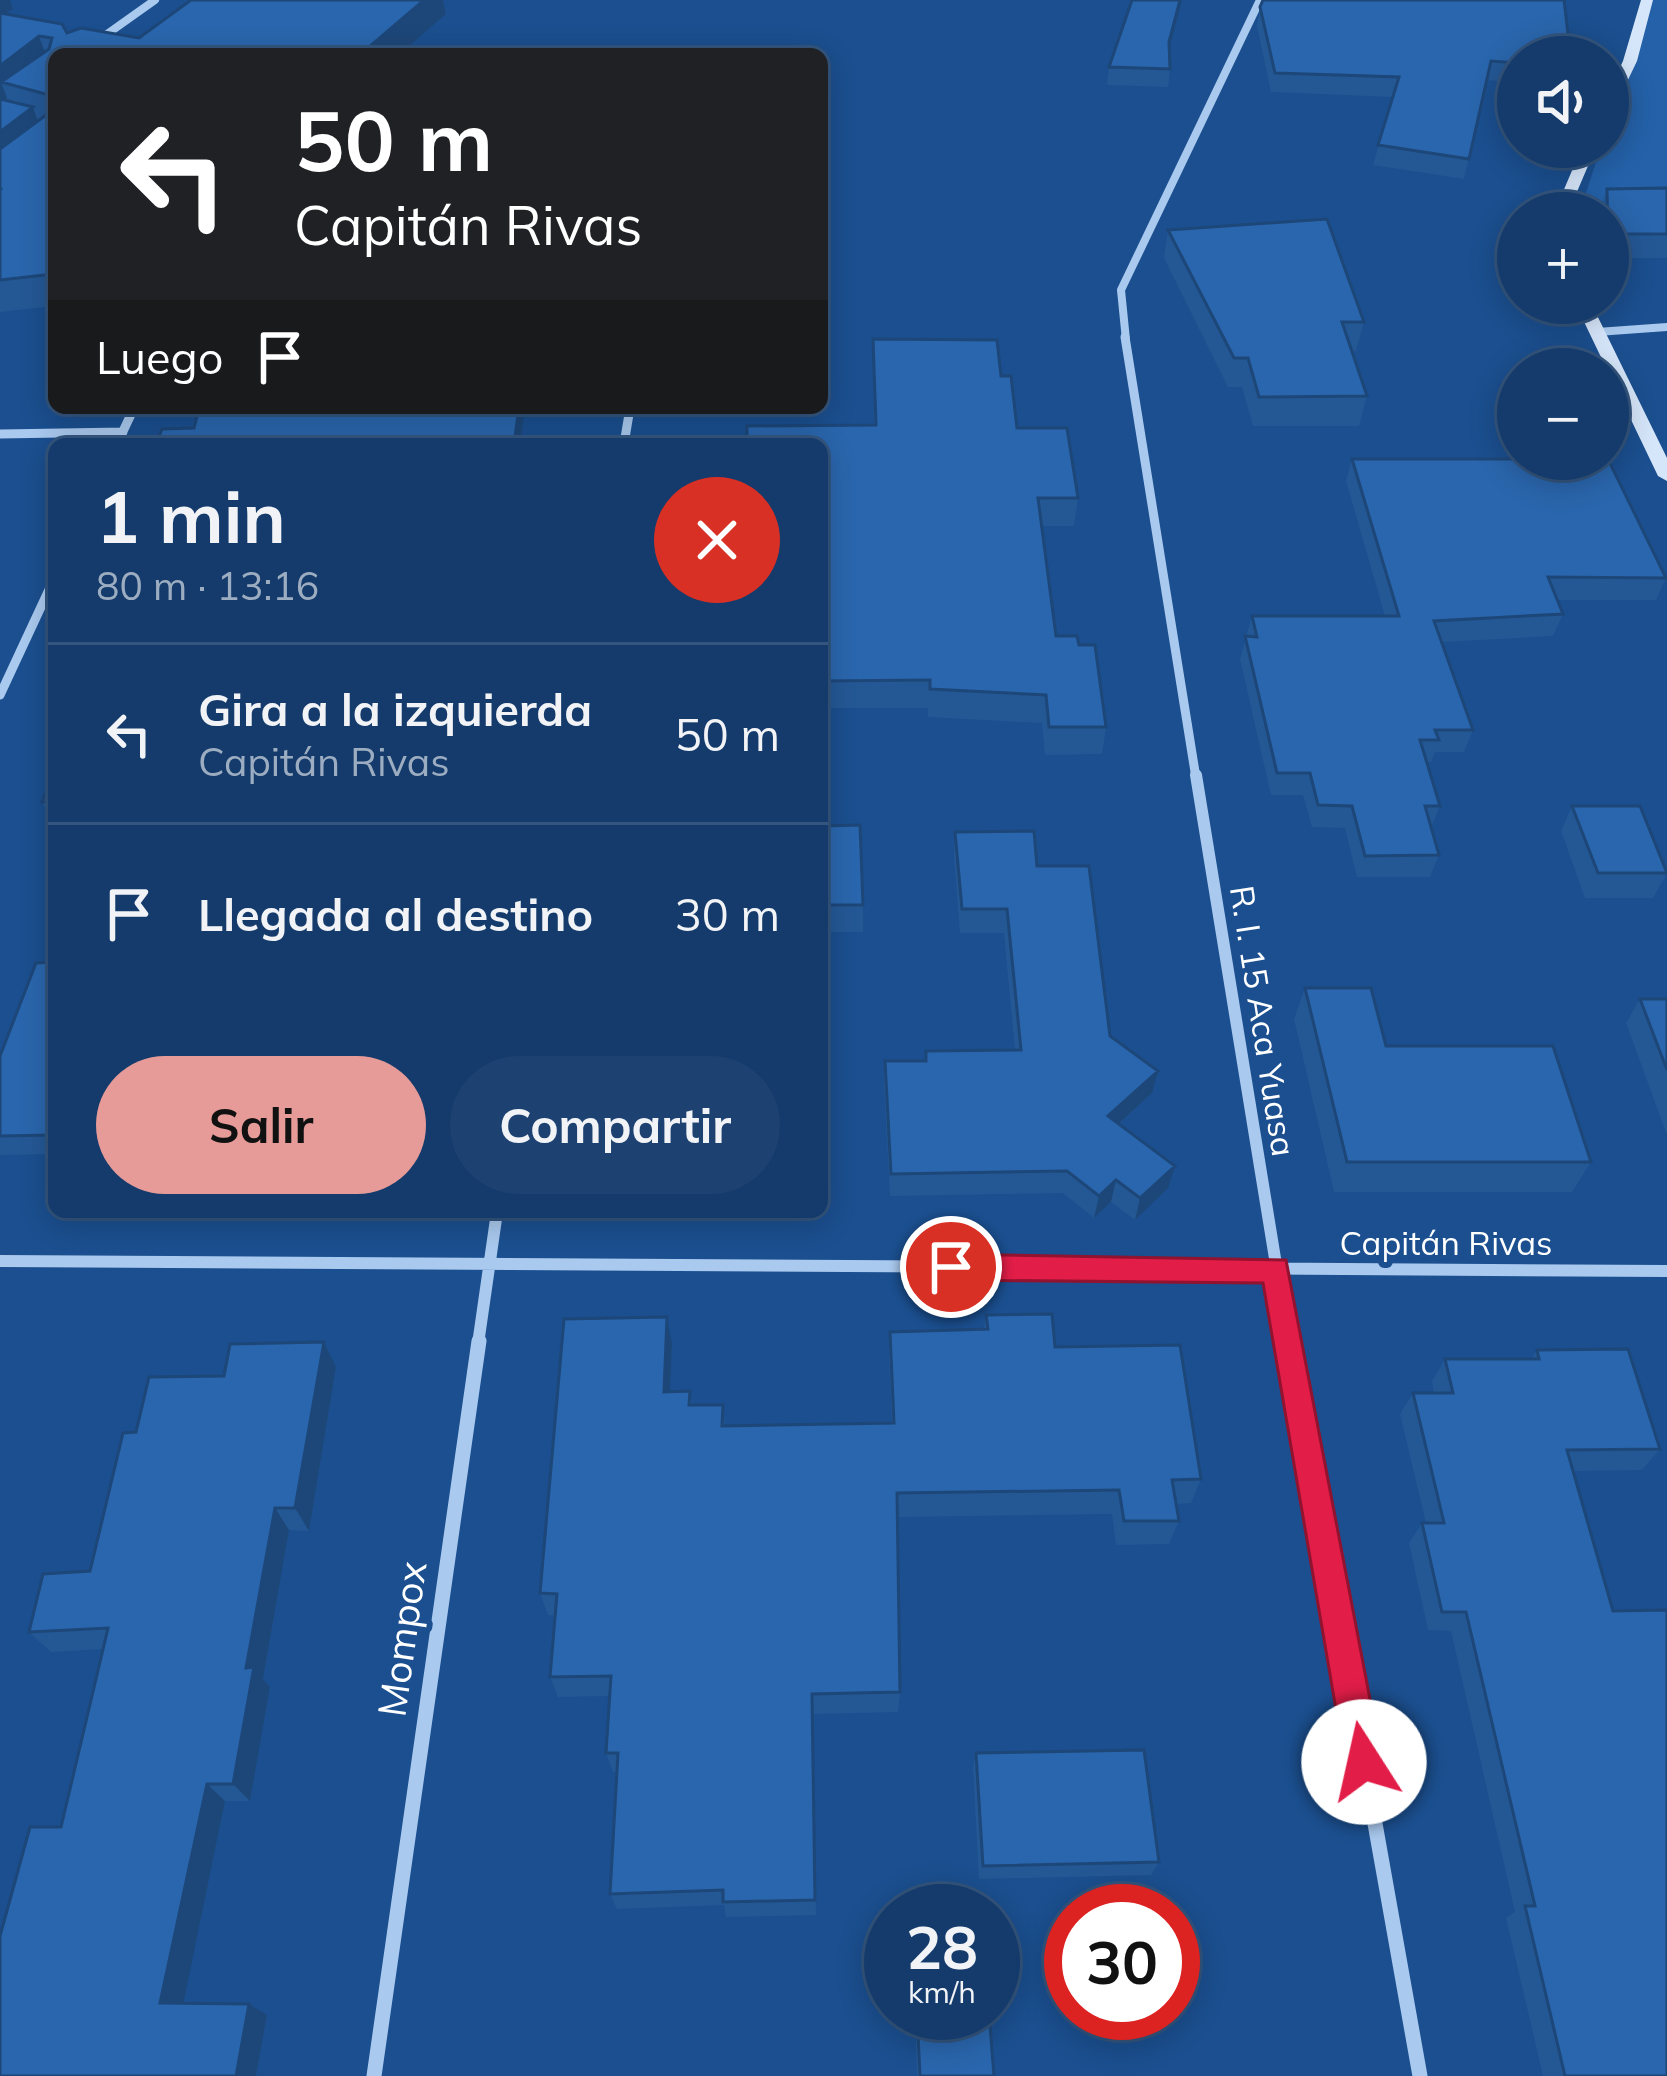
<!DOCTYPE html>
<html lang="es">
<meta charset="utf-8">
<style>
:root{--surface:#143b6b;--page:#1d4271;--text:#f1f3f6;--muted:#9dadc1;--line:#33557e;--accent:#e69b98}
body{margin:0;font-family:Mulish,sans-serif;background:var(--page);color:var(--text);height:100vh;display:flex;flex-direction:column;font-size:45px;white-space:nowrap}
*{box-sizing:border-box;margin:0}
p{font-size:39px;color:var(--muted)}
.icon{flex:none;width:66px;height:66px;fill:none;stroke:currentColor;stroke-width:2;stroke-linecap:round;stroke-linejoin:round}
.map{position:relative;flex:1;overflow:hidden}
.drawer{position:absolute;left:48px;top:438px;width:780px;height:780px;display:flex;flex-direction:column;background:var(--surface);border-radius:18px;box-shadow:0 6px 30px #0003,0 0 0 3px var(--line)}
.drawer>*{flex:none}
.top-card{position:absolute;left:48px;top:48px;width:780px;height:366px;border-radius:18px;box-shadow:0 6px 30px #0003,0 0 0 3px var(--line);background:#202124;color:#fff;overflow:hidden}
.controls{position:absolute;left:1497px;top:36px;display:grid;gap:24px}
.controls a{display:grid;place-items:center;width:132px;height:132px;border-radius:50%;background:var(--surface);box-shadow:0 6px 30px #0003,0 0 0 3px var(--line);font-size:60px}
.speed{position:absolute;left:864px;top:1884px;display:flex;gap:24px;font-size:60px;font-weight:700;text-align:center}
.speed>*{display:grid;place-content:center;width:156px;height:156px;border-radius:50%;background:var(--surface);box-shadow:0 6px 30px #0003,0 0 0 3px var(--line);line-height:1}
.speed small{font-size:30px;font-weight:400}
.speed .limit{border:18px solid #d22;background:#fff;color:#111}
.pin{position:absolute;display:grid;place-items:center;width:102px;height:102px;color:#fff;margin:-51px;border:6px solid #fff;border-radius:50%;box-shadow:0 3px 12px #0007}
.me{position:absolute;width:132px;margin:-66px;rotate:350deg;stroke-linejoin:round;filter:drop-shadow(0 0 9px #0008)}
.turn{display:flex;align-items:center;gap:42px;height:252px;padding:0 48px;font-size:54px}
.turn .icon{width:156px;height:156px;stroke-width:2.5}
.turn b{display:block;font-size:84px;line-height:102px}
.then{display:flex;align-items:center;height:114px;padding:0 48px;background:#0003;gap:24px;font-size:45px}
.round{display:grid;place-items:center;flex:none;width:126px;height:126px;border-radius:63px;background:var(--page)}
.summary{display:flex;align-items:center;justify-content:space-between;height:204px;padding:0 48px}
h1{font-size:72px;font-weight:700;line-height:90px}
.primary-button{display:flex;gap:24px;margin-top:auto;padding:24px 48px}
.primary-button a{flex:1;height:138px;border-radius:72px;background:var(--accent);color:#111;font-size:48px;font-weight:700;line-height:138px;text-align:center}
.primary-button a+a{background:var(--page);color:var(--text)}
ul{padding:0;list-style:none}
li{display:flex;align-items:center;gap:36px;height:180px;padding:0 48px;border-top:3px solid var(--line)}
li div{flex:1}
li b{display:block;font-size:45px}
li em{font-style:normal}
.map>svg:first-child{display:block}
.green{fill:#2461a8}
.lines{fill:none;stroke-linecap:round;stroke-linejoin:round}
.street-far3{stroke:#a9c9ee;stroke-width:8}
.street-far2{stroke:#a9c9ee;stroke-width:9}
.street-far1{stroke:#a9c9ee;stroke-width:12}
.street{stroke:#a9c9ee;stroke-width:15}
.secondary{fill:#d6e6fa;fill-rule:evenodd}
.wall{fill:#245895}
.shaded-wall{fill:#1d4779}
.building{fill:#2a66ad;stroke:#1d4779;stroke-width:3}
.route{fill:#e11d48;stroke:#92132f;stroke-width:3}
.labels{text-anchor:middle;stroke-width:12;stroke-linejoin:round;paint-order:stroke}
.street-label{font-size:33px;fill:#fff;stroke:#1b4f8f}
.near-street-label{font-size:39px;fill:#fff;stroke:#1b4f8f}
</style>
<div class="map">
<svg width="1667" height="2076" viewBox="0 0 1667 2076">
<rect width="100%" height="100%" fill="#1b4f8f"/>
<path class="green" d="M1651,0H1667V197L1583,202L1601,147H1608V127Z"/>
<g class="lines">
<path class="street-far3" d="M79,54L155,0
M1597,332L1667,327
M1126,340L1121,290L1260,0"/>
<path class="street-far2" d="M1125,337L1196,778
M0,434L123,432
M117,444L134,408
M624,444L630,408
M0,695L54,579"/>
<path class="street-far1" d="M1196,775L1289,1344
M0,1261L1667,1271
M478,1344L497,1212"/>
<path class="street" d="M1289,1341L1420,2076
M374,2076L479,1341"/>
<path class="secondary" d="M1641,0H1653L1637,61L1615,107L1608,111V93L1623,61Z
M1582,147H1596L1568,213H1554Z
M1575,303H1591L1667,458V481L1658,476Z"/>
</g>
<path class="wall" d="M0,0L13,9L3,14L67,33L139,38L191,0H443L446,14L400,54H54V306L0,312Z
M1132,0H1182L1169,48L1170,69L1168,87L1107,85L1109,67Z
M1260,7L1569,42L1565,57H1518V83L1487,80L1464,179L1373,165L1393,97L1271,92L1257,26Z
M1667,188V258H1608V213H1599L1607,189Z
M1168,230L1364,322L1356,351H1351L1367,396L1359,426H1253L1242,387H1228L1164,258Z
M873,339L1001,376L1017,428L1078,498L1074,526H1041L1056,636L1079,645L1106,727L1102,754L1045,755L1042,723L928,717V708H822V444L874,425Z
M1352,459L1666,578L1656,600H1557L1563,614L1553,636L1442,642L1473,730L1464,752H1435L1431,762H1426L1440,806L1431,828L1439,855L1430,877H1357L1345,828L1312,827L1303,795H1271L1240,659L1252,616H1385L1346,481Z
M54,772V823H53L42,802Z
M1572,806L1667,873L1653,898H1585L1561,831Z
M822,826L863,905V932H822Z
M955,832L1037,866L1110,1036L1152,1093L1119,1124L1168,1188L1135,1220L1111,1202L1094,1218L1063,1193L890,1196L884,1084L885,1061H926L1015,1050L1004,933H960L954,855Z
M54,962V1154L0,1155V1056Z
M1305,988L1386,1046L1591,1162L1572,1192H1334L1294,1019Z
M1640,999H1667V1135L1626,1023Z
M986,1315L1055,1347L1201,1479L1191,1503L1176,1504L1179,1521L1169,1544L1116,1545L1112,1514L898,1517L900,1692L898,1712L813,1714L816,1915L726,1917L724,1905L617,1909L610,1894L617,1772H613L606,1753L610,1696L558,1697L550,1677L555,1616L548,1615L540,1593L672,1344L670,1392L690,1391L692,1405H723L725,1426L892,1423L889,1358L890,1332L984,1330Z
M324,1342L336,1367L309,1531L289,1530L263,1679L270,1687L250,1801H225L183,2003L249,2004L267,2015L256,2076H0L103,1649L51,1652L29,1632L90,1571L136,1432L224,1376Z
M1537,1350L1660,1449L1642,1470L1573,1471L1667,2076H1543L1506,1918L1515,1912L1451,1631L1428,1630L1409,1543L1422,1523H1426L1400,1414L1413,1393H1434L1432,1381L1445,1359H1531Z
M976,1753L1159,1862L1151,1875L979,1879L973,1768Z
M915,2013H989L994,2076H917Z"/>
<path class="shaded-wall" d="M0,0H10L13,9L0,16Z
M424,0H443L446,14L400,54H361Z
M1180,0H1182L1166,60L1169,42Z
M39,36L49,64L1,82L7,98L0,103V66Z
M33,107L43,137L0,170V132Z
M519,408H525L520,444H514Z
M1158,1071L1152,1093L1103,1138L1108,1116Z
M1175,1166L1168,1188L1135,1220L1140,1198Z
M1116,1180L1111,1202L1094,1218L1099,1196Z
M667,1317L672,1344L669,1418L664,1392Z
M324,1342L336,1367L309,1531L295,1508Z
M275,1508L289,1530L263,1679L270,1687L250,1801L233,1784L246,1668Z
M207,1784L225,1801L181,2015L160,2003Z
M249,2004L267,2015L256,2076H236Z"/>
<path class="building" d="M191,0H424L361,54H54V274L0,280V190L2,188L0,189V149L50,112L49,95L1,82L49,49L52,38L39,36L0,66V13L62,24L67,33L81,28L139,38Z
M1132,0H1180L1169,42L1170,69L1109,67Z
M1263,0H1564L1569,42L1545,40L1548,57H1518V63L1491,61L1469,159L1378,145L1399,77L1275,73L1260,7Z
M0,99L33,107L0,132Z
M1667,188V234H1608L1607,189Z
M1327,219L1364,322H1342L1367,396L1259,397L1248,358H1234L1168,230Z
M873,339L997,340L1001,376H1011L1017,428H1067L1078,498H1038L1056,636H1077L1079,645H1095L1106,727H1049L1046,695L930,689V680L822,681V444H747V426L876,425Z
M199,408H519L514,444H156L162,429L194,428Z
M1352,459H1608L1666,578L1548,577L1563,614L1434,621L1473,730H1435L1439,740H1420L1440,806H1425L1439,855L1365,856L1352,806L1318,805L1310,773H1277L1245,636L1257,637L1252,616H1399Z
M54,772V802H42Z
M1572,806H1640L1667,873H1598Z
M860,825L863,905H822V826Z
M1034,831L1037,866H1089L1110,1036L1158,1071L1108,1116L1175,1166L1140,1198L1116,1180L1099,1196L1067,1171L891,1174L885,1061H926V1051L1021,1050L1007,909H962L955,832Z
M54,962V1135L0,1136V1056L36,963Z
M1305,988H1371L1386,1046H1553L1591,1162H1347Z
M1640,999H1667V1070Z
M1052,1314L1055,1347L1180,1345L1201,1479L1172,1480L1179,1521H1124L1119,1490L897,1493L900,1692L812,1694L815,1900L723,1902V1890L610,1894L618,1753H606L611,1676L550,1677L557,1594L540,1593L564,1319L667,1317L664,1392L690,1391L689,1405H723L722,1426L894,1423L890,1332L988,1329L986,1315Z
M324,1342L295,1508H275L246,1668L254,1667L233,1784H207L160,2003L249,2004L236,2076H0V1936L30,1827H61L108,1628L29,1632L43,1574L90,1571L123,1433L136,1432L149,1377L224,1376L230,1344Z
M1628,1349L1660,1449L1567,1450L1613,1611L1667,1610V2076H1565L1525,1906H1535L1466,1612H1442L1422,1523H1444L1413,1393H1453L1445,1359H1539L1537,1350Z
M1144,1750L1159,1862L983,1866L976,1753Z
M981,1905L982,1911H913V1906Z
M917,2013H989L994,2076H920Z"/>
<path class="route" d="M951,1254L1286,1260L1382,1762L1376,1775L1364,1781L1351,1775L1345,1762L1263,1283L951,1280L936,1267Z"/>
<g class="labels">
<g class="street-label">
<text transform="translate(1263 1021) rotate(81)" y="12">R. I. 15 Aca Yuasa</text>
<text x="1446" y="1255">Capitán Rivas</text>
</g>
<g class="near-street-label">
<text transform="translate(402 1639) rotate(-82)" y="14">Mompox</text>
</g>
</g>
</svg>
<div class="controls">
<a><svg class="icon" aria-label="sound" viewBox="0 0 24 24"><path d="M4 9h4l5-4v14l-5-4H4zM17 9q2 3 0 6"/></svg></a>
<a>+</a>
<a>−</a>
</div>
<div class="speed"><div>28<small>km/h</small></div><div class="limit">30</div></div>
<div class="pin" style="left:951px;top:1267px;background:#d93025"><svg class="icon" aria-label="arrive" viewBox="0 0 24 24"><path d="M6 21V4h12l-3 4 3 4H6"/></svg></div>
<svg class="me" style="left:1364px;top:1762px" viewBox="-20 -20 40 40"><circle r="19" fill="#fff"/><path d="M0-13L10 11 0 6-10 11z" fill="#e11d48"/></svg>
<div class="top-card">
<div class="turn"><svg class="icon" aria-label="left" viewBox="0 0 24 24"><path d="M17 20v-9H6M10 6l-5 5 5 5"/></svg><div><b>50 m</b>Capitán Rivas</div></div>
<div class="then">Luego<svg class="icon" aria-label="arrive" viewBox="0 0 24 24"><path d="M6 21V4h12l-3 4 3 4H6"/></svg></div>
</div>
<section class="drawer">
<div class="summary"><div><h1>1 min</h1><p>80 m · 13:16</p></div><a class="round" style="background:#d93025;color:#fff"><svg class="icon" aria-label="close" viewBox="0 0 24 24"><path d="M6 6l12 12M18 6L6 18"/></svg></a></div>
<ul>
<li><svg class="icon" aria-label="left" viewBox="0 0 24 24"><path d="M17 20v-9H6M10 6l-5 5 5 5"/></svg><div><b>Gira a la izquierda</b><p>Capitán Rivas</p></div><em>50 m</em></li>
<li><svg class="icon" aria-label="arrive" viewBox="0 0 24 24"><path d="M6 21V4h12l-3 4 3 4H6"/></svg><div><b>Llegada al destino</b></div><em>30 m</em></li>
</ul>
<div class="primary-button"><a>Salir</a><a>Compartir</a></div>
</section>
</div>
